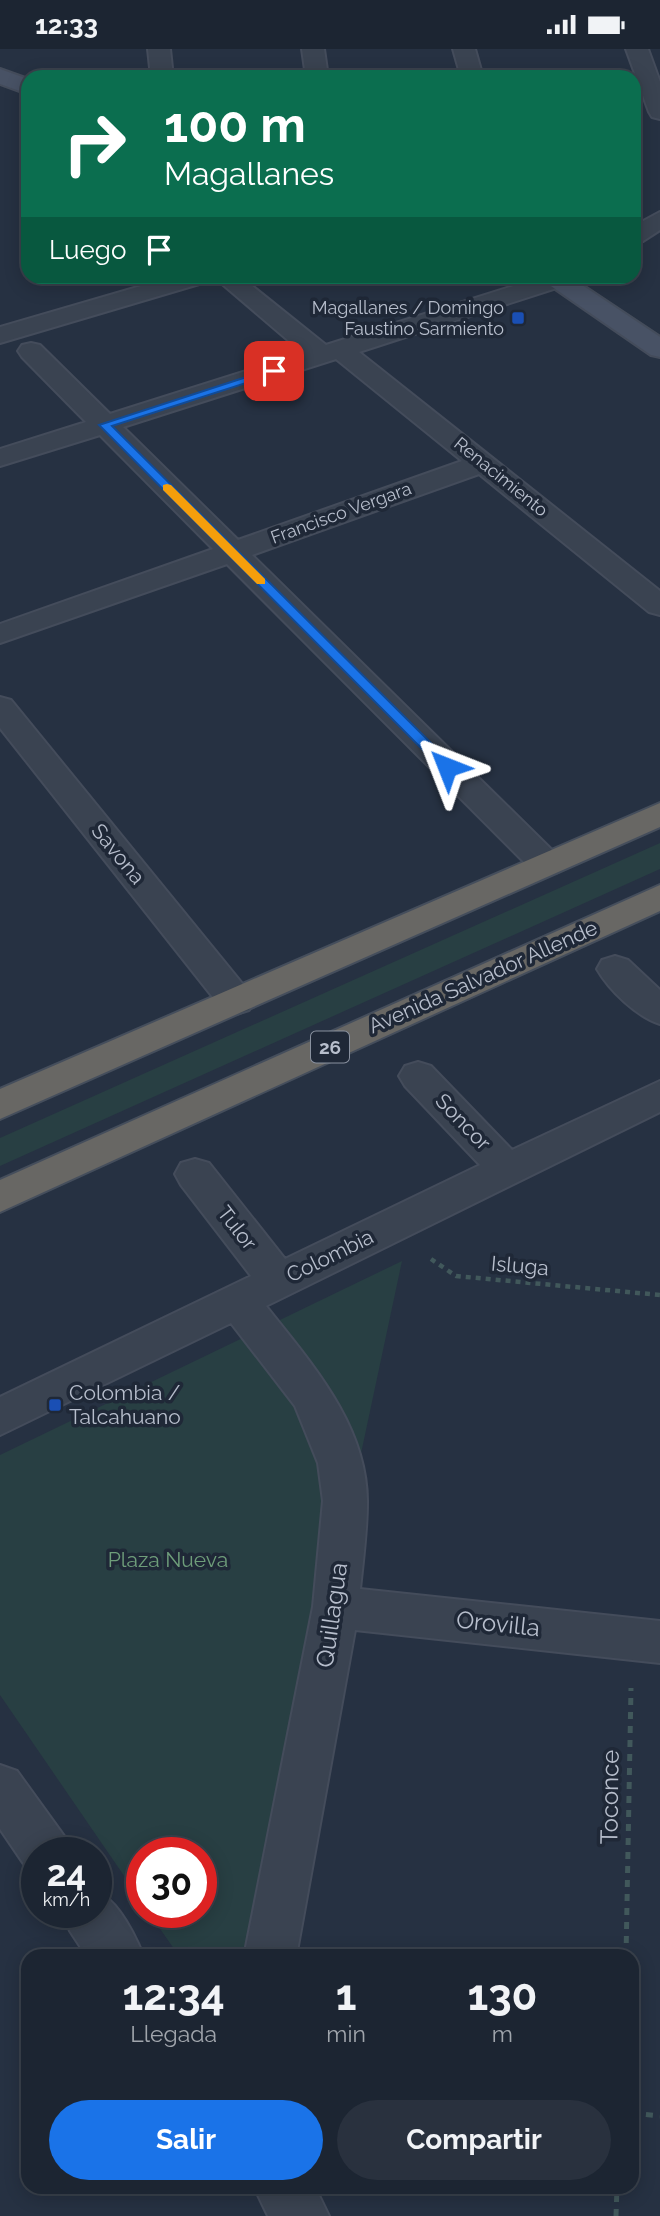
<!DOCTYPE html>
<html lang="es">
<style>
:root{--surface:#1c2532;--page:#29313e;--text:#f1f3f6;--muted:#a0a5ac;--line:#3a424d;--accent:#1a73e8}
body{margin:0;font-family:Raleway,sans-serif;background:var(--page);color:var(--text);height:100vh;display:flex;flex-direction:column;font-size:26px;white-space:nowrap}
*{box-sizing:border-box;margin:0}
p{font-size:23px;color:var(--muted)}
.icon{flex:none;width:38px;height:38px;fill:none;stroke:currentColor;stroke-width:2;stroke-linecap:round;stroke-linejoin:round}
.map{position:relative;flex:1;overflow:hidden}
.panel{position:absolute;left:21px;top:1900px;width:618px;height:245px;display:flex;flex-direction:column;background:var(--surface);border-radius:21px;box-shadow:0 4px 18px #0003,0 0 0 2px var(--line)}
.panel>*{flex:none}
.hud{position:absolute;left:21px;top:21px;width:620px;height:214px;border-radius:21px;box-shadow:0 4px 18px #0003,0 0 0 2px var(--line);background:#0b6e4f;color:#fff;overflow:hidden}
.speed{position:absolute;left:21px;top:1788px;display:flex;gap:14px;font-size:35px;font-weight:700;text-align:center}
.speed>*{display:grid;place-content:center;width:91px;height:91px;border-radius:50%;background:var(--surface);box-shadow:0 4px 18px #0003,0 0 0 2px var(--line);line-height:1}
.speed small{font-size:18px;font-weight:400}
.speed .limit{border:10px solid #d22;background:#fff;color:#111}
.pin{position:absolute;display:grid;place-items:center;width:60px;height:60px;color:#fff;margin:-30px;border-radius:14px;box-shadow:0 4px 10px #0006}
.me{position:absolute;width:77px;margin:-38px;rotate:315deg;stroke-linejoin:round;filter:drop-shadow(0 0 5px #0008)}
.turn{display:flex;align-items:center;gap:24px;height:147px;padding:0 28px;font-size:32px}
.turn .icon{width:91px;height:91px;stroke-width:2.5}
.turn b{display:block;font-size:49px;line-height:60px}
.then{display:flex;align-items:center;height:66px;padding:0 28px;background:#0003;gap:14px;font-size:26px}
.eta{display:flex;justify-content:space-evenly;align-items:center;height:119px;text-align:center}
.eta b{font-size:42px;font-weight:700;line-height:49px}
.cta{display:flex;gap:14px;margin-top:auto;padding:14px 28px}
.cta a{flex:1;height:80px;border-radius:42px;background:var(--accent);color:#fff;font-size:28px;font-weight:700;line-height:80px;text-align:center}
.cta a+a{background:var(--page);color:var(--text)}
.status{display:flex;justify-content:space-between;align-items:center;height:49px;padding:0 35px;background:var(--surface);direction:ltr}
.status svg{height:19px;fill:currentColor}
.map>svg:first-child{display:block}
.green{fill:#283f43}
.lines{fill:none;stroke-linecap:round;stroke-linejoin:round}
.minor-casing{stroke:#444c5b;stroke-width:4}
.secondary-casing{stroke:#444c5b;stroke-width:4}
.trunk-casing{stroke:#454e5c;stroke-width:4}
.path-far1{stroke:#41585b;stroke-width:4.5;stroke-dasharray:5 5;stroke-linecap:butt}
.path{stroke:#41585b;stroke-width:5;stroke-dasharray:7 7;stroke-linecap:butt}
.minor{fill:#3a4351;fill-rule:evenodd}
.secondary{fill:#485265;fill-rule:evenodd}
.trunk{fill:#686764;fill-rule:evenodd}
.route{fill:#1a73e8;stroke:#114b97;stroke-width:2}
.slow{fill:#f59e0b}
.transit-dot{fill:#1a4fb4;stroke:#1f2837;stroke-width:2.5}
.labels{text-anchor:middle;stroke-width:7;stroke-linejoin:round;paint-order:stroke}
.far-poi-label{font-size:18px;fill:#b7becc;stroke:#1f2837;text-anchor:end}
.far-street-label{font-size:18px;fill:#b7becc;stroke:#1f2837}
.shield{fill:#1f2837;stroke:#89919f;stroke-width:2}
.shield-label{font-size:19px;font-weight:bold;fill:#b7becc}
.street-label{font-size:21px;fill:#b7becc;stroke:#1f2837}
.poi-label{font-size:21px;fill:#b7becc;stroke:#1f2837;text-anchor:start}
.park-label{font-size:21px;fill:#6e9d7a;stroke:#1f2837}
.near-street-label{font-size:24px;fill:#b7becc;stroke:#1f2837}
</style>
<div class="status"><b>12:33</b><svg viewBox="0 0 49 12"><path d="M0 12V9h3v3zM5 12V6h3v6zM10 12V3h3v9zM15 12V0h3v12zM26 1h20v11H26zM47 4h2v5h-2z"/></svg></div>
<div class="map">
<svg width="660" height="2167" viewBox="0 0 660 2167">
<rect width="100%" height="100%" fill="#263142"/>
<path class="green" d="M660,794V820L0,1117V1089Z
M402,1212L254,1907H179L149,1864H201V1804H142V1853L0,1646V1406Z"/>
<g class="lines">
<g class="minor-casing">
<path id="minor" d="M148,0H170L173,28H151Z
M302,0H324L328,28H306Z
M453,0H475L483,28H461Z
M626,0H648L660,33V70L652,68L649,63Z
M660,163V181L643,192L634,194V177Z
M172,228H209L206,233L0,294V278Z
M214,228H241L326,296L542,228H578L575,233L359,303L660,542V566L649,563L479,425L252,506L558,807L563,815L558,823L546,826L534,823L227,515L0,594V575L213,500L100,386L0,417V400L86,373L22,308L18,302L22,296L31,294L40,296L110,365L303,304ZM336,310L462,412L238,491L123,378Z
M0,648L11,651L249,943L254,952L249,961L236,965L223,961L0,679Z
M615,907L628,911L660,941V975C637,968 609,941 597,920L602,911Z
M418,1013L431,1017L512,1101L660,1032V1063L266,1257C311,1314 368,1377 367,1454C367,1482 363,1511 360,1540L660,1572V1614L355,1581L296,1908H244L313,1558L323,1452L318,1414L295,1357L231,1274L0,1386V1348L251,1227L181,1136L175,1125L181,1114L195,1110L209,1114L285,1210L480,1116L405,1037L399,1027L405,1017Z
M0,1716L17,1722L64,1787L71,1804H37V1825L28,1821L0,1780Z
M96,1842C118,1851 135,1886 144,1908H87L70,1882L63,1864H96Z
M254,2138H315L329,2167H268Z"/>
</g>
<g class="secondary-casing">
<path id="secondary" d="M0,20L28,30V45L0,35Z
M536,228H570L660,288V308L651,306L551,237L539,233Z"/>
</g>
<g class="trunk-casing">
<path id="trunk" d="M660,754V778L0,1070V1040Z
M660,836V862L0,1163V1131Z"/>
</g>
<path class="path-far1" d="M431,1210L456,1227L660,1246"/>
<path class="path" d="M626,1908L631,1639
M632,2064L660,2067
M616,2167L617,2138"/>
<use href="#minor" class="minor"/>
<use href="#secondary" class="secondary"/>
<use href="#trunk" class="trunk"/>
</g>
<path class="route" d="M274,319L279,322L277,324L112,377L452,715V721H443L99,376Z"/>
<path class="slow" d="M167,435L171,436L265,530V535H257L163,441V436Z"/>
<g class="transit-dot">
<rect x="511" y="262" width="14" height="14" rx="3.5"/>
<rect x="48" y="1349" width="14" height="14" rx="3.5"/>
</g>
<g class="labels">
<g class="far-poi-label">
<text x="504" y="265">Magallanes / Domingo<tspan x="504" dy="21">Faustino Sarmiento</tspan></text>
</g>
<g class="far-street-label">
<text transform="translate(501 428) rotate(39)" y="6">Renacimiento</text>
<text transform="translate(341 464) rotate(-20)" y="6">Francisco Vergara</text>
</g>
<rect class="shield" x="311" y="982.5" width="38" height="31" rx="5"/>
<g class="shield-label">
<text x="330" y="1005">26</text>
</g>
<g class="street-label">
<text transform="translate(118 805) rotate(51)" y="7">Savona</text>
<text transform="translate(483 928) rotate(-24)" y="7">Avenida Salvador Allende</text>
<text transform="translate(463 1073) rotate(46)" y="7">Soncor</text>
<text transform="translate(237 1179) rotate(52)" y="7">Tulor</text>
<text transform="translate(330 1207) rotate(-26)" y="7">Colombia</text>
<text transform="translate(520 1217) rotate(5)" y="7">Isluga</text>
</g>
<g class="poi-label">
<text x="69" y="1351">Colombia /<tspan x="69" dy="24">Talcahuano</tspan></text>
</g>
<g class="park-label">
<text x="168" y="1518">Plaza Nueva</text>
</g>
<g class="near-street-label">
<text transform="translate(332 1566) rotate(-82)" y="8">Quillagua</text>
<text transform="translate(498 1575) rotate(6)" y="8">Orovilla</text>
<text transform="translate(610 1748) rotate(-89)" y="8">Toconce</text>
</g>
</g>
</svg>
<div class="speed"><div>24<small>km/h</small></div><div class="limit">30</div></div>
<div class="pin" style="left:274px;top:322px;background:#d93025"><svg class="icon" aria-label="arrive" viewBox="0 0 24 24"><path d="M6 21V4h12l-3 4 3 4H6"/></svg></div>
<svg class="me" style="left:447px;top:718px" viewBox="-20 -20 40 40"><path d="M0-17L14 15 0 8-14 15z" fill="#1a73e8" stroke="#fff" stroke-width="4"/></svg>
<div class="hud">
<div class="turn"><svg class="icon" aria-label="right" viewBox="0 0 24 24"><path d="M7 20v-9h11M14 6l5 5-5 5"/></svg><div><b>100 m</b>Magallanes</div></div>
<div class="then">Luego<svg class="icon" aria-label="arrive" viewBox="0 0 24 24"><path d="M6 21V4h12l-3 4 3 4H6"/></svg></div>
</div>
<section class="panel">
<div class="eta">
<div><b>12:34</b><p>Llegada</p></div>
<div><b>1</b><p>min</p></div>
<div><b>130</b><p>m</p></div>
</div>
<div class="cta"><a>Salir</a><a>Compartir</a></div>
</section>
</div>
